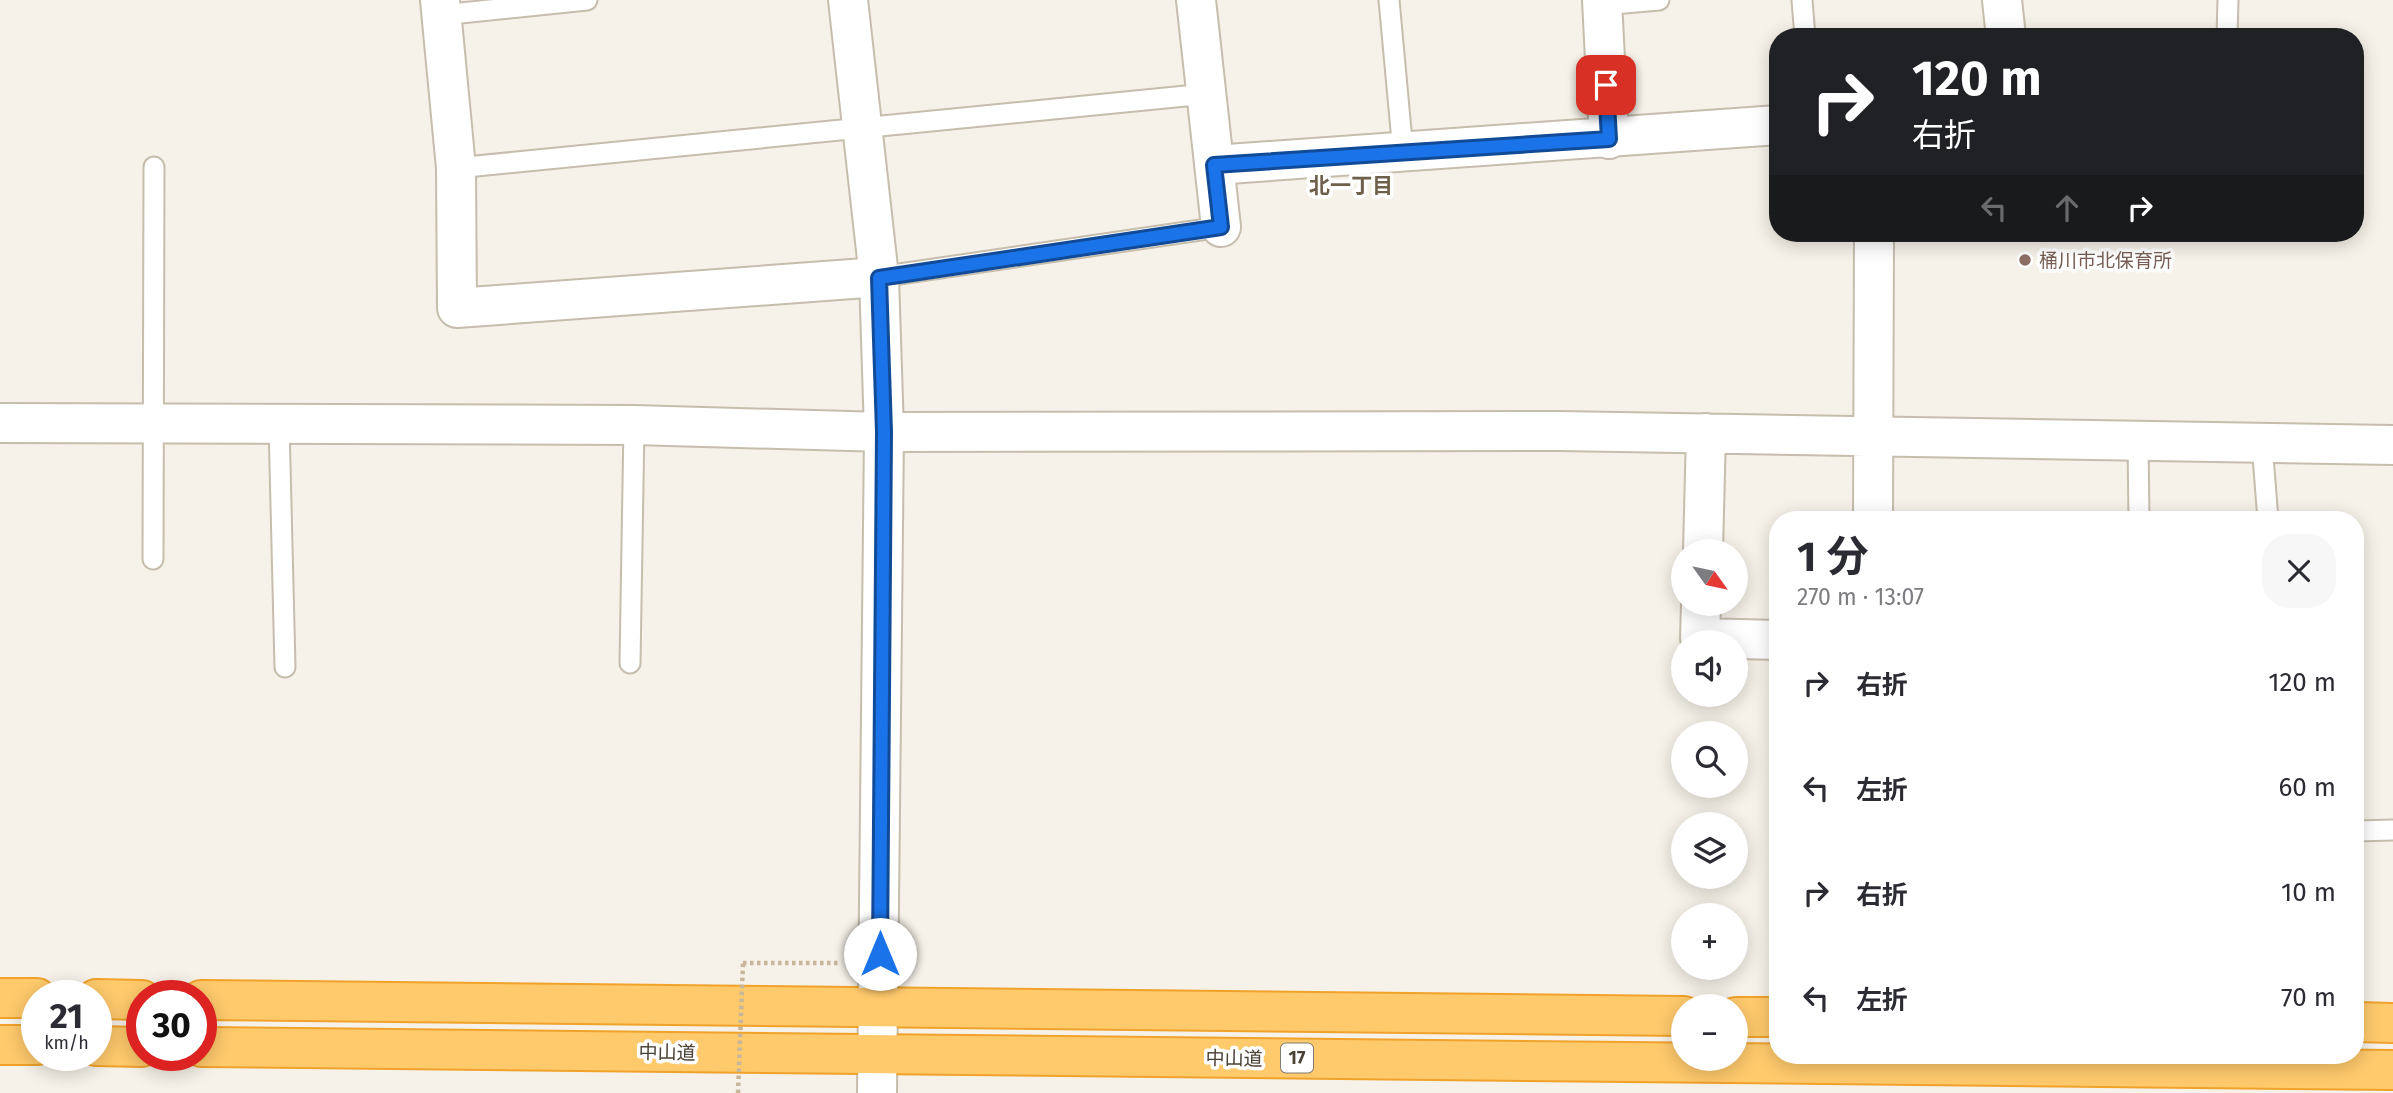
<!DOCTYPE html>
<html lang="ja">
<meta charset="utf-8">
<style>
:root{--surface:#fff;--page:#f7f7f7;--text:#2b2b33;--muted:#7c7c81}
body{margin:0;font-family:"Fira Sans","Noto Sans JP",sans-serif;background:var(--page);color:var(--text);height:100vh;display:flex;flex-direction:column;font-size:26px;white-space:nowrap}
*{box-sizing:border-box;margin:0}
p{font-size:23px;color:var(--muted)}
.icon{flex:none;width:38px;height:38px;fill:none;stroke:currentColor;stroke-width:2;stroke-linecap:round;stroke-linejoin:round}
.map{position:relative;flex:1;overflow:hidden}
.details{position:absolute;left:1769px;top:511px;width:595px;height:553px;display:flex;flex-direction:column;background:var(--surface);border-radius:28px;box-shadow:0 4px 18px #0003}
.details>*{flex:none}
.hud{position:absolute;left:1769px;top:28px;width:595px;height:214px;border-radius:28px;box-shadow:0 4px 18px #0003;background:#202124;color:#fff;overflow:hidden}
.needle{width:46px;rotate:123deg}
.fabs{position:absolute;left:1671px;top:539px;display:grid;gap:14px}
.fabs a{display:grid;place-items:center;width:77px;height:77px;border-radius:50%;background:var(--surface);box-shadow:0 4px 18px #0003;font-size:35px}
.speed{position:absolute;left:21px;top:980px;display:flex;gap:14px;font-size:35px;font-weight:700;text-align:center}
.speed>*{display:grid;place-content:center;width:91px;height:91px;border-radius:50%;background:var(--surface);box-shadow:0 4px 18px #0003;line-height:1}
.speed small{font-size:18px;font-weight:400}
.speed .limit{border:10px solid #d22;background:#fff;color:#111}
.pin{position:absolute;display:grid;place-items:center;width:60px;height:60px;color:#fff;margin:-30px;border-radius:14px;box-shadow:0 4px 10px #0006}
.me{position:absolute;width:77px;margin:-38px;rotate:0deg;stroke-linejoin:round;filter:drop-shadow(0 0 5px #0008)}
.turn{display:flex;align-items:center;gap:24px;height:147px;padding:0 28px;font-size:32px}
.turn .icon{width:91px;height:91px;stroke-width:2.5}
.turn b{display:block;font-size:49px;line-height:60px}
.lanes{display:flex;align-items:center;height:66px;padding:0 28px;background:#0003;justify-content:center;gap:35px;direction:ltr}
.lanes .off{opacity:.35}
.round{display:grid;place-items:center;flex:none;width:74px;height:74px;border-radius:28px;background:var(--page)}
.summary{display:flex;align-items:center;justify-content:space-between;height:119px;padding:0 28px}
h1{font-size:42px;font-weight:700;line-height:52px}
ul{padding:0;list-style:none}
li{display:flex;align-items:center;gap:21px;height:105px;padding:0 28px}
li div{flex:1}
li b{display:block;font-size:26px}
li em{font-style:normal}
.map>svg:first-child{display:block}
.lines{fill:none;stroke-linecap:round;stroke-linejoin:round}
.lane-casing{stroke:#c6bdad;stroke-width:23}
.street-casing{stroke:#c6bdad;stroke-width:42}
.highway-casing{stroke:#f0a22a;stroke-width:42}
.path{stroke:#c7b69a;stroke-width:4.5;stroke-dasharray:3.5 3.5;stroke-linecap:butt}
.lane{stroke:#fff;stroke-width:19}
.street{stroke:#fff;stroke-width:38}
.highway{stroke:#ffca6c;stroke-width:38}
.path-bridge{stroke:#c7b69a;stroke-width:4.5;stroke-dasharray:3.5 3.5;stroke-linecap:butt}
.route-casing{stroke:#114b97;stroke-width:18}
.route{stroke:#1a73e8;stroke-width:12}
.education-dot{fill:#8d6e63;stroke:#fff;stroke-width:2.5}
.labels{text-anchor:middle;stroke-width:7;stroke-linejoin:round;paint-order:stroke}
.shield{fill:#fff;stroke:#817b72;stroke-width:2}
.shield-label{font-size:18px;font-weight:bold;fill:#4b4236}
.education-label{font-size:19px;fill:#785e54;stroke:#fff;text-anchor:start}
.street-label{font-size:19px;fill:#4b4236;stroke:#fff}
.neighbourhood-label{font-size:21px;font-weight:bold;fill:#6f604c;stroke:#fff}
</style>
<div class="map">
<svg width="2393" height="1093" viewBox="0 0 2393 1093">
<rect width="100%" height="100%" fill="#f6f2e9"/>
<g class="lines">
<g class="lane-casing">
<path id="lane" d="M1389,0L1403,152
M1802,0L1805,37
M1602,5L1659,0
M441,15L587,0
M2227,37L2228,0
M456,168L1206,94
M879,277L1221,227
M279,424L285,667
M2138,441L2139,520
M2262,443L2268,520
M153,559L154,167
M630,663L634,425
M2356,831L2393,830"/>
</g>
<g class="street-casing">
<path id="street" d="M440,0L456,168L457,308L879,277
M848,0L879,277L884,432L877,1093
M1196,0L1221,227
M1602,0L1609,139
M2002,0L2006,37
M1214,165L1778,125
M0,423L634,425L884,432L1560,431L2393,445
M1873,520L1874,233
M1703,551L1706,433
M1701,604L1700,638L1778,640"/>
</g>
<g class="highway-casing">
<path id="highway" d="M0,998H37
M96,999L142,1000
M201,1000L1684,1016
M1736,1017H1778
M2356,1022L2393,1023
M0,1045H37
M96,1046L142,1047
M201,1047L2393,1070"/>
</g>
<path class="path" d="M743,963H839"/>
<use href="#lane" class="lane"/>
<use href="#street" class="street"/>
<use href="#highway" class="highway"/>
<path class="path-bridge" d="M738,1093L743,963"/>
</g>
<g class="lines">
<g class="route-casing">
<path id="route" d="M880,954L884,432L879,278L1221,227L1214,165L1609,139L1606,85"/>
</g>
<use href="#route" class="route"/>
</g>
<circle class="education-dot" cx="2025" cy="260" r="7"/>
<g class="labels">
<rect class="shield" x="1281" y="1043.5" width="32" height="29" rx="5"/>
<g class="shield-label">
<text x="1297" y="1064">17</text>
</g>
<g class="education-label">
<text x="2039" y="267">桶川市北保育所</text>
</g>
<g class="street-label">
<text transform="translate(667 1052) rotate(1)" y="7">中山道</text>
<text transform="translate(1234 1058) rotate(1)" y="7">中山道</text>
</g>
<g class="neighbourhood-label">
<text x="1351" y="193">北一丁目</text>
</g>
</g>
</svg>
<div class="fabs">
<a><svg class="needle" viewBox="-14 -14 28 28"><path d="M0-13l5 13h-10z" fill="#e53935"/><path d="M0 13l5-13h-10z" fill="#7c7c81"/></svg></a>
<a><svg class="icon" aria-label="sound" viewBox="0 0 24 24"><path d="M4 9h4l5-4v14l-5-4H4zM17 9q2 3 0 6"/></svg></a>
<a><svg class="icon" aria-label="search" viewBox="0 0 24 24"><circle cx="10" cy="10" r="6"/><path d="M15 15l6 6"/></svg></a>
<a><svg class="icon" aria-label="layers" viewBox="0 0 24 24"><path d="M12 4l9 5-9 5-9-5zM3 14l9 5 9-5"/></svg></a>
<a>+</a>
<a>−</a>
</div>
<div class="speed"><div>21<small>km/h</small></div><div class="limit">30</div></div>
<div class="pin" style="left:1606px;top:85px;background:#d93025"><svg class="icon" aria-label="arrive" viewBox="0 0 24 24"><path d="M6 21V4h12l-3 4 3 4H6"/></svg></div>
<svg class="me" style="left:880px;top:954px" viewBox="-20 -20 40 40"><circle r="19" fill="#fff"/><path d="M0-13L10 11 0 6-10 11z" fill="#1a73e8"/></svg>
<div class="hud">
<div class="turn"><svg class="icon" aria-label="right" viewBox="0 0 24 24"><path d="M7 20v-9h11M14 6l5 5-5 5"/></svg><div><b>120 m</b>右折</div></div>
<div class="lanes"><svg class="icon off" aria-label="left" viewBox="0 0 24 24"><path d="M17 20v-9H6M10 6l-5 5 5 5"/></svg><svg class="icon off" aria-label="ahead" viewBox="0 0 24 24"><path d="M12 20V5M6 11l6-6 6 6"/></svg><svg class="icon" aria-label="right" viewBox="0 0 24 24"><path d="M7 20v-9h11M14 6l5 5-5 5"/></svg></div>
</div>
<section class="details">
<div class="summary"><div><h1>1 分</h1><p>270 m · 13:07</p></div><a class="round"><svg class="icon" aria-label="close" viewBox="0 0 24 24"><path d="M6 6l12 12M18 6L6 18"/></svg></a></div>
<ul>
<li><svg class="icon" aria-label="right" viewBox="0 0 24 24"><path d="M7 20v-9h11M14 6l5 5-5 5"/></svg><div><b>右折</b></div><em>120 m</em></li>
<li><svg class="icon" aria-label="left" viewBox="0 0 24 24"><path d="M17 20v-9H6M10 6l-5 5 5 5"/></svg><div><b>左折</b></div><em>60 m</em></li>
<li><svg class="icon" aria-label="right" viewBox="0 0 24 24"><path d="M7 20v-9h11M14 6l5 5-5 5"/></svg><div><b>右折</b></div><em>10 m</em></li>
<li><svg class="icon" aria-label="left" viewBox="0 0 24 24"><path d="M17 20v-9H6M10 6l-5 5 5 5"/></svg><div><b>左折</b></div><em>70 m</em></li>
</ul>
</section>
</div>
